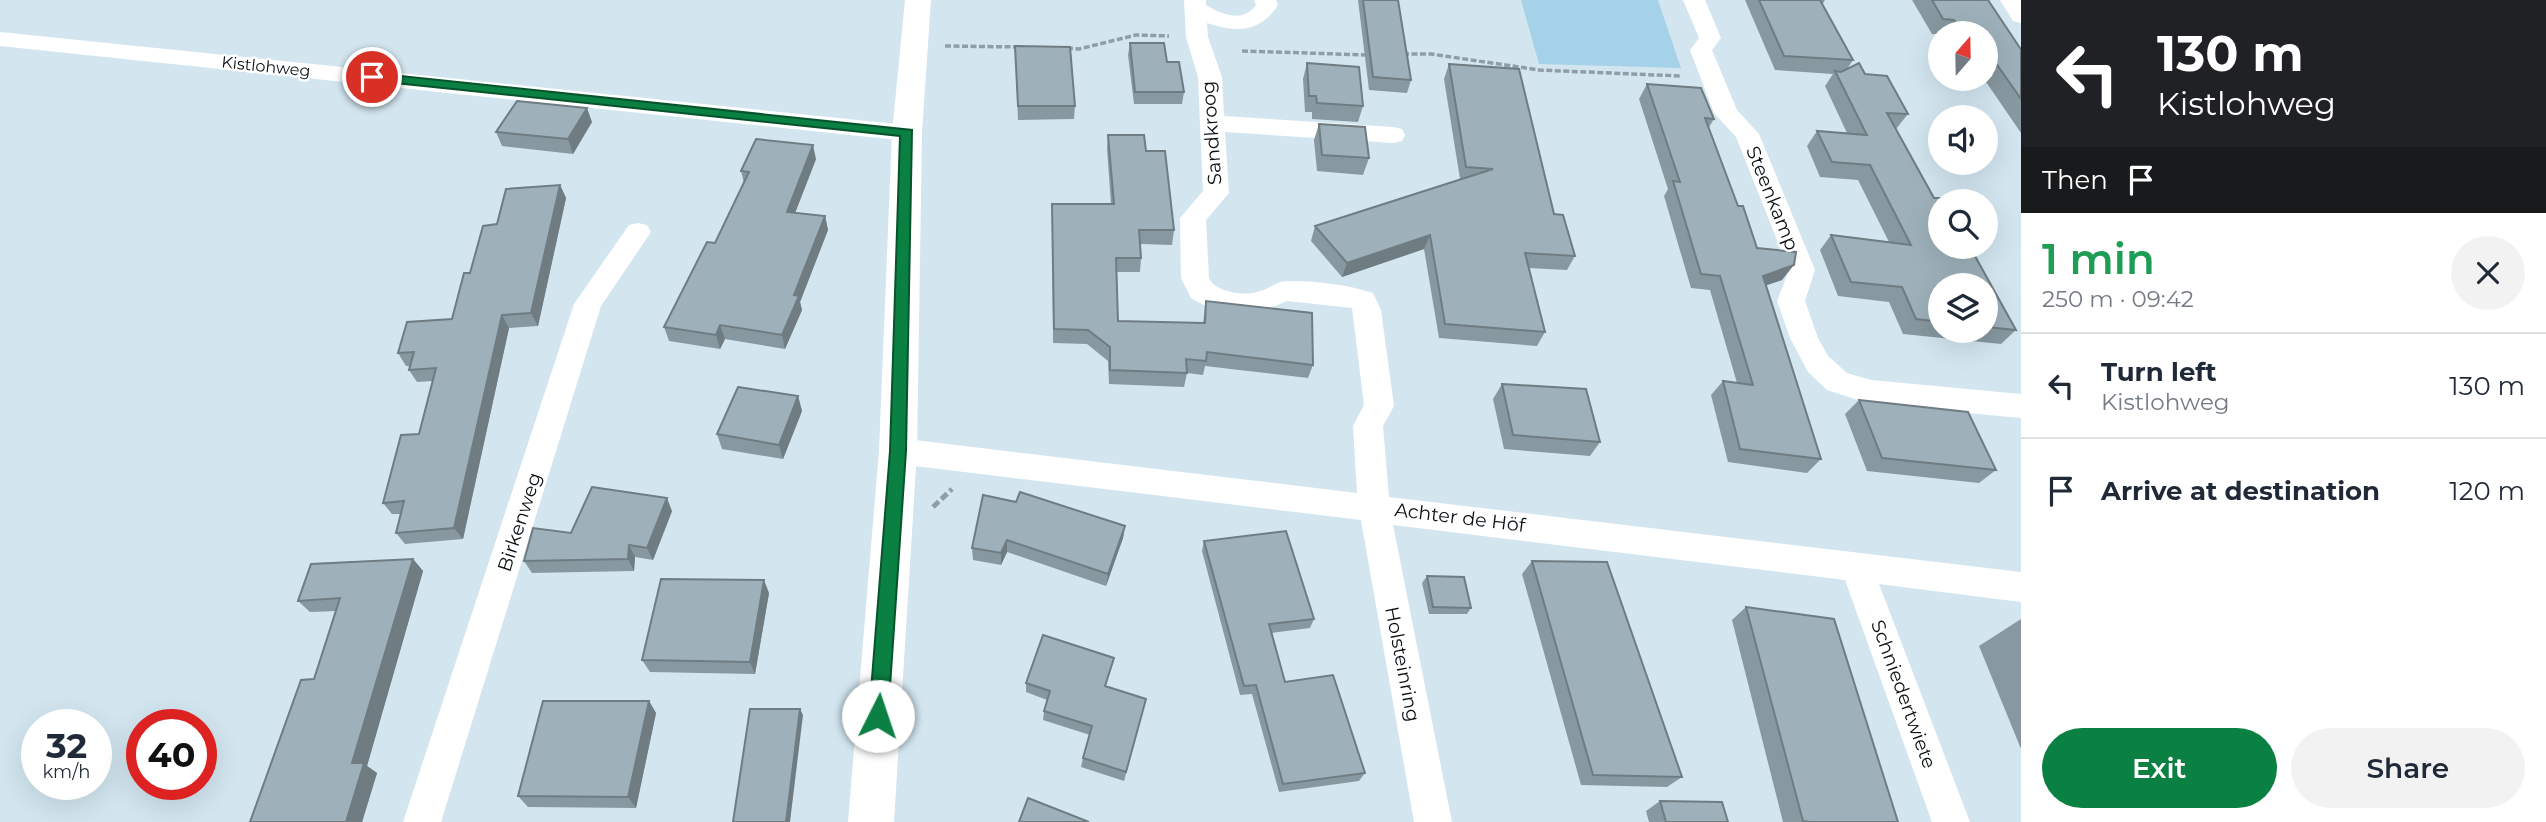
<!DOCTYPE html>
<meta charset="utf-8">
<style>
:root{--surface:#fff;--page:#f2f2f3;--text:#1f2937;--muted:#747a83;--line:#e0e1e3;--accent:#0b8043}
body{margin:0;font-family:Montserrat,sans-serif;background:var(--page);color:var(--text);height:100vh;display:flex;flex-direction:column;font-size:26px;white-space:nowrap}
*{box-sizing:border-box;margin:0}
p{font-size:23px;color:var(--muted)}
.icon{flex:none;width:38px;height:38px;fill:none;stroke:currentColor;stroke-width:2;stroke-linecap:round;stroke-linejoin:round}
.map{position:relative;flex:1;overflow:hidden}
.details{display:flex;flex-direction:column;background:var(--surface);width:525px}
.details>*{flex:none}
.guide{background:#202124;color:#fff;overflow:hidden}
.needle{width:46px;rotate:20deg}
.controls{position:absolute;left:1928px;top:21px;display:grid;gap:14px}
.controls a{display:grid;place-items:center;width:70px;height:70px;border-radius:50%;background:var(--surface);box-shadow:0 7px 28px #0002;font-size:35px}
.speed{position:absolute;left:21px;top:709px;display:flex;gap:14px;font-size:35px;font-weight:700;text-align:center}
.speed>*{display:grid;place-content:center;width:91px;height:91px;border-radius:50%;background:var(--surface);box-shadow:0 7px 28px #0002;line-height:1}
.speed small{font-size:18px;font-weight:400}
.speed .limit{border:10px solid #d22;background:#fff;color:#111}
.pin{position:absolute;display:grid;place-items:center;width:60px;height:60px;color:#fff;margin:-30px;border:4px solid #fff;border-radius:50%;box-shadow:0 2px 7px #0007}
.me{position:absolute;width:77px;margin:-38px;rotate:4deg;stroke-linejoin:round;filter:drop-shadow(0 0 5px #0008)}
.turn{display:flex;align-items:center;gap:24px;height:147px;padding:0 21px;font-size:32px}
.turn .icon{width:91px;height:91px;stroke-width:2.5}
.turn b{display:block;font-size:49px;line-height:60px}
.then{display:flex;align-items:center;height:66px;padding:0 21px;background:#0003;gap:14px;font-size:26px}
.round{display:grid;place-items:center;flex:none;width:74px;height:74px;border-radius:37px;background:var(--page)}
.headline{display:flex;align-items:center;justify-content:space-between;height:119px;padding:0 21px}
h1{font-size:42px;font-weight:600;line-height:52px;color:#1e9e55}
.cta{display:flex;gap:14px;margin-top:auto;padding:14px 21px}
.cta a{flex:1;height:80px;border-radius:42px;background:var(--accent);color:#fff;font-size:28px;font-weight:600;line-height:80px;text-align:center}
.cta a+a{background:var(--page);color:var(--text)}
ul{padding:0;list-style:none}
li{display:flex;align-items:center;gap:21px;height:105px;padding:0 21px;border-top:2px solid var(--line)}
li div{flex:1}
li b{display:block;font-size:26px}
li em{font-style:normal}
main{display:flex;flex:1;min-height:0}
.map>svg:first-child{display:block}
.green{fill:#a5d2e9}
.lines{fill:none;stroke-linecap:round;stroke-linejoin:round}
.path-far1{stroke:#8f9ea6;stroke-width:3.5;stroke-dasharray:6 2.5;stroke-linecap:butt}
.path{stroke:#8f9ea6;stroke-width:5;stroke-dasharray:8 3.5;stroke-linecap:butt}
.minor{fill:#fff;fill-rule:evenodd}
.tertiary{fill:#fff;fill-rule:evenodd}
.wall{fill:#8898a0;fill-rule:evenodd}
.shaded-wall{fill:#6f7c82}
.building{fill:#9eb1ba;stroke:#6f7c82;stroke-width:2}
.route{fill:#0b8043;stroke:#07532c;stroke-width:2}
.labels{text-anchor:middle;stroke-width:5;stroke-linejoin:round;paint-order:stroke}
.far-street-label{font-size:16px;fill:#090f13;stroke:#fff}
.street-label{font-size:19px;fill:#090f13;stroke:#fff}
</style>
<main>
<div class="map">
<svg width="2021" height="822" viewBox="0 0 2021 822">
<rect width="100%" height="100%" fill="#d3e6f0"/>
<path class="green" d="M1521,0H1658L1681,68L1539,64Z"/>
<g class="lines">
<path class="path-far1" d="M945,46L1020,47
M1067,48L1079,49L1136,35L1169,36
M1242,51L1369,55
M1403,54H1431L1539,70L1680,76"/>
<path class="path" d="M933,507L952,489"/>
<path class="minor" d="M1184,0H1206V5C1222,15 1243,23 1256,5L1254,0H1276L1278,5C1260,33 1237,33 1207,23L1208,37L1222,77L1224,116L1393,127L1402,129L1405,135L1402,141L1393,143L1225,132L1229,193L1206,220L1209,278C1215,292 1243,296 1257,292C1268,290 1276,281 1287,281C1316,281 1345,284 1373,293L1381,310L1394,406L1383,426L1389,497L2021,572V602L1879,584L1970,822H1932L1845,580L1393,525L1452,822H1414L1361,520L898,464L887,460L883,451L887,442L898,438L1357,493L1353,426L1364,405L1352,308L1287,301L1259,313L1207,307L1191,298L1181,278L1180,218L1203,191L1198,77L1186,37Z
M1683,0H1705L1721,38L1712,50L1737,110L1759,134L1815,270L1805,301L1818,338L1828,356L1847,373L1871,380L2021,394V418L1871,404L1827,390L1808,372L1790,338L1777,301L1789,270L1736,137L1714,113L1690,50L1699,38Z
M2000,0H2021V23L2013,21Z
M0,32L907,125L916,127L919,133L916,139L907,141L0,46Z
M638,223L647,225L651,232L601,306L441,822H403L574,304L629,225Z"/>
<path class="tertiary" d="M905,0H931L922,133L917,451L894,822H848L879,451L892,133Z"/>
</g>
<path class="wall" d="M1358,0H1398L1411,80L1407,93L1369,90Z
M1745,0H1825L1822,5L1853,60L1847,69L1865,74L1908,114L1896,129L1934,198L2016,330L2001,344L1903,334L1889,302L1838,296L1820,250L1831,235L1889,242L1858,180L1820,177L1807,146L1817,131L1847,133L1825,86L1833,74L1775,70ZM1941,285H1986V331H1941Z
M1912,0H1988L2020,48H2021V133L1984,79H1986V33L1932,34Z
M1130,43L1167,62L1184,92L1182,104H1134L1128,55Z
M1015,46L1075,106L1074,119L1018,120Z
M1307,63L1363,106L1358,122L1312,119V112H1305L1303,79Z
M1449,64L1554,214L1575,256L1567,270L1528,268L1545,332L1537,346L1439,338L1424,249L1342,277L1311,241L1315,226L1460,179L1444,79Z
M1647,84L1714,119L1709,127L1738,206L1757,248L1782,280L1766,285L1821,459L1807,473L1728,462L1711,395L1723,381L1737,383L1710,290L1691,288L1664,196L1668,189L1639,99Z
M592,122L573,154L502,146L496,132Z
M1319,124L1369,158L1363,175L1317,171L1314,140Z
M1108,135L1146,151L1174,230L1172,245L1140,244L1141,258L1140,272H1117L1118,321L1203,323L1206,301L1313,365L1308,378L1205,366L1203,375L1187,373L1184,387L1109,384L1108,361L1087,344L1053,343L1052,204H1111L1107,149Z
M816,159L795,213L825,216L828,230L800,302L802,310L785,349L725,339L720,349L669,341L664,327L715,243L744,183L741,171Z
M560,185L566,198L538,326L509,328L463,539L405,544L396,533L401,514H392L383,503L419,434L433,381L417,382L409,370L410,366H406L398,353L452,319L470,273Z
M1502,384L1600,442L1590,456L1504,449L1493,399Z
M798,396L802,411L783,459L722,449L717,434Z
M1859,400L1996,470L1979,483L1867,471L1845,414Z
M983,495L1125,526L1123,538L1106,586L1007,552L1001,565L973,560L972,548Z
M672,511L653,560L635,557L634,571L532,573L524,561L571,533Z
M1204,541L1314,619L1310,628L1271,633L1285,682L1365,773L1359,781L1279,792L1252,694L1240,695L1202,551Z
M413,559L423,571L367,766L377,773L362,822L336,611L310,612L298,601Z
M1532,561L1682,777L1667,787L1581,785L1522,574Z
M1427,576L1471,608L1467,614H1429L1422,583Z
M769,593L755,674L650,672L642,660Z
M1746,607L1898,822H1783L1732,620Z
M2021,619V749L1979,646Z
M1114,658L1106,686L1146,699L1124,781L1081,767L1083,758L1090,735L1043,720L1044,711L1047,700L1026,692V683Z
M649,701L656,713L636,808L528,807L518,796Z
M1660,801L1728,822H1649L1646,811Z"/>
<path class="shaded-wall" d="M587,108L592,122L573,154L568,139Z
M813,145L816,159L790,226L787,212Z
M560,185L566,198L538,326L531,313Z
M825,216L828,230L800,302L802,310L785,349L782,335L794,295Z
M1430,235L1424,249L1342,277L1347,263Z
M1794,265L1782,280L1752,290L1763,276Z
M502,315L509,328L463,539L454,528Z
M720,325L725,339L720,349L716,335Z
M798,396L802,411L783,459L779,445Z
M667,498L672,511L653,560L647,548Z
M1125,526L1123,538L1106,586L1108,574Z
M1007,540V552L1001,565V553Z
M629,545L635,557L634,571L628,559Z
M413,559L423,571L367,766L377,773L362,822H346L352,763Z
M764,580L769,593L755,674L750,662Z
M649,701L656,713L636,808L628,797Z
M800,709L803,715L790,822H786Z"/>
<path class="building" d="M1363,0H1398L1411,80L1373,77Z
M1759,0H1820L1853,60L1784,56Z
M1932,0H1988L2020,48H2021V99L1986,49V33H1963L1954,20L1943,19Z
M1130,43H1164L1167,62H1179L1184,92H1135Z
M1015,46L1070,47L1075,106H1018Z
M1307,63L1359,67L1363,106L1317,103L1316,96H1309Z
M1859,63L1865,74L1887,76L1908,114L1887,113L1934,198H1943L1945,201H1941V247H1970L2016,330L1986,327V285H1941V322L1916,319L1902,287L1851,282L1831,235L1911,245L1870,165L1832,162L1817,131L1867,135L1835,71L1841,72Z
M1449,64L1519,69L1554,214L1563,215L1575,256L1525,253L1545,332L1445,324L1430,235L1347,263L1315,226L1493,169L1466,167Z
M1647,84L1701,88L1714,119L1705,118L1738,206H1743L1757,248L1796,252L1794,265L1763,276L1821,459L1740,449L1723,381L1753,385L1720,276L1701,274L1673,181L1680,182Z
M517,101L587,108L568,139L496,132Z
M1319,124L1365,127L1369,158L1322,155Z
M1108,135H1144L1146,151H1165L1174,230H1139L1141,258H1116L1118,321L1205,323L1206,301L1312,313L1313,365L1207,352L1206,361L1186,359L1187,373L1110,370V347L1088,330L1054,329L1052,204H1114Z
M756,139L813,145L787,212L825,216L794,295L799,296L782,335L720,325L716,335L664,327L707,242L715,243L749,172L741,171Z
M560,185L531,313L502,315L454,528L396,533L404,501L383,503L401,435L419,434L436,368L409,370L414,352L398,353L407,322L452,319L464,273H470L483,226L497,224L506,189Z
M1502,384L1586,389L1600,442L1513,435Z
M738,387L798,396L779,445L717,434Z
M1859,400L1968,412L1996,470L1882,458Z
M592,487L667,498L647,548L629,545L628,559L524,561L533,528L571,533Z
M1020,492L1125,526L1108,574L1007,540L1001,553L972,548L983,495L1016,502Z
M1286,531L1314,619L1269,624L1285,682L1333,675L1365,773L1283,784L1256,685L1244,686L1204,541Z
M413,559L352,763H364L346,822H250L301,680L314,679L340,598L298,601L311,564Z
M1532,561L1607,562L1682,777L1593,775Z
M1427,576L1464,577L1471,608L1433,607Z
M661,579L764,580L750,662L642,660Z
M1746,607L1834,619L1898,822H1810L1803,821Z
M1043,635L1114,658L1105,686L1146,699L1126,772L1083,758L1092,726L1044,711L1050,691L1026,683Z
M543,701H649L628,797L518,796Z
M750,709H800L786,822H733Z
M1028,798L1089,822H1019Z
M1660,801L1722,802L1728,822H1666Z"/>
<path class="route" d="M372,73L912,130L906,451L888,716L885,723L878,725L872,723L869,716L890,451L900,136L367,80V74Z"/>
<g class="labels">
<g class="far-street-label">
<text transform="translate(266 66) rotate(6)" y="6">Kistlohweg</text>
</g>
<g class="street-label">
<text transform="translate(1211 133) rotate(-94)" y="7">Sandkroog</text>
<text transform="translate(1773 198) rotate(68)" y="7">Steenkamp</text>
<text transform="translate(1460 517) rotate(7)" y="7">Achter de Höf</text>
<text transform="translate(519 522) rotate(-72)" y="7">Birkenweg</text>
<text transform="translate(1403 664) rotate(79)" y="7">Holsteinring</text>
<text transform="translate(1904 694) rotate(70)" y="7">Schniedertwiete</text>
</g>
</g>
</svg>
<div class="controls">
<a><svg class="needle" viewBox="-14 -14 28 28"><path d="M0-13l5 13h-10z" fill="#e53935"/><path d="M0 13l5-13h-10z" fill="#747a83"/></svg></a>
<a><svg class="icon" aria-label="sound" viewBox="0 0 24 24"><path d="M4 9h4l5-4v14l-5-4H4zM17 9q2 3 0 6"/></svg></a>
<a><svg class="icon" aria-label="search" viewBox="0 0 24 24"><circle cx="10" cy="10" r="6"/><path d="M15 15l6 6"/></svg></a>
<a><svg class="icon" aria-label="layers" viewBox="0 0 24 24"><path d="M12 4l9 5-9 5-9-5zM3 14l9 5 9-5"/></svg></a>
</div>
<div class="speed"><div>32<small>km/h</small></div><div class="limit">40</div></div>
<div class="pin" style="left:372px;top:77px;background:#d93025"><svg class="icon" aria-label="arrive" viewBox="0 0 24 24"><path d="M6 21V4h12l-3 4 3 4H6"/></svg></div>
<svg class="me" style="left:878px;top:716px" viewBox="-20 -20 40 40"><circle r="19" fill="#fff"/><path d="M0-13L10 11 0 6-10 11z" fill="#0b8043"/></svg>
</div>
<section class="details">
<div class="guide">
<div class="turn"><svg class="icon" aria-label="left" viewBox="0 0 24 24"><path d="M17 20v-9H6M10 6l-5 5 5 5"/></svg><div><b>130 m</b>Kistlohweg</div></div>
<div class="then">Then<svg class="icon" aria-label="arrive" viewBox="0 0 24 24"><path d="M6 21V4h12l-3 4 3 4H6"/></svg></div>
</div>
<div class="headline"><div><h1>1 min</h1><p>250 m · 09:42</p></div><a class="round"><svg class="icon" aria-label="close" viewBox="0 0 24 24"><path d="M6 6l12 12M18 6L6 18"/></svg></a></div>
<ul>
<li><svg class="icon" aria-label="left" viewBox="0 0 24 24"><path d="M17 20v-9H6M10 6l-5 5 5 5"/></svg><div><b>Turn left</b><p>Kistlohweg</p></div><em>130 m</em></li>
<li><svg class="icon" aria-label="arrive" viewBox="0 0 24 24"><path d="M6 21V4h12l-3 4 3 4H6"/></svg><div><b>Arrive at destination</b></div><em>120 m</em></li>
</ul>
<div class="cta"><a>Exit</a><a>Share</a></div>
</section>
</main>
